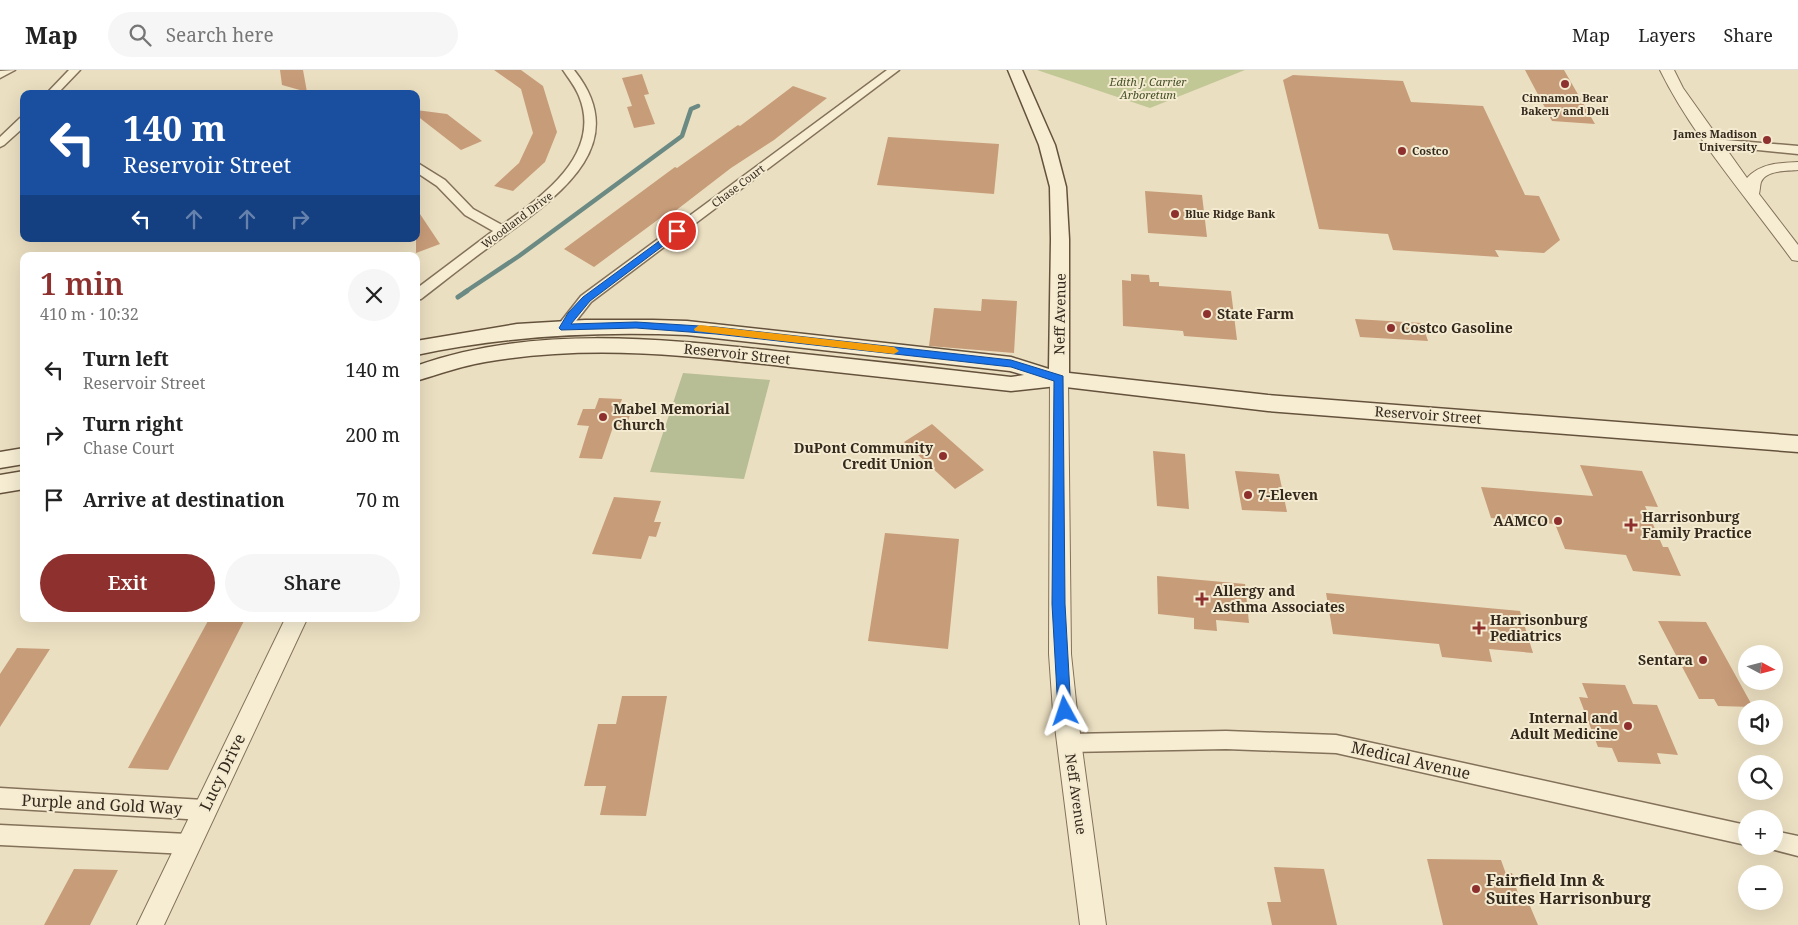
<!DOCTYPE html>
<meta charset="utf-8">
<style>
:root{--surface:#fff;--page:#f6f6f6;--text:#222;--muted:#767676;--line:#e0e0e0;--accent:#8e302e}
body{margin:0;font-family:"Noto Serif",serif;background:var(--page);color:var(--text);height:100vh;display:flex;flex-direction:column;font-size:19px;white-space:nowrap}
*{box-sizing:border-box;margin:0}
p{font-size:16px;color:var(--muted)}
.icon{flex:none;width:28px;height:28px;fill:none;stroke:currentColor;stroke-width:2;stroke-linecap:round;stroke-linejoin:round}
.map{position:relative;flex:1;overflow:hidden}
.drawer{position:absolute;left:20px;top:182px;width:400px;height:370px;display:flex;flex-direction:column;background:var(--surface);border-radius:10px;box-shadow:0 5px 20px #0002}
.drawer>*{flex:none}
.hud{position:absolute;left:20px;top:20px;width:400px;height:152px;border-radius:10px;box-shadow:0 5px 20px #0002;background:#1a4fa0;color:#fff;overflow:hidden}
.needle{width:32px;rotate:97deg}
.tools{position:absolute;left:1738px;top:575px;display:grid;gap:10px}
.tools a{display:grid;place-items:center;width:45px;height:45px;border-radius:50%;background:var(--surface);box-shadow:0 5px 20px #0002;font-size:25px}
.pin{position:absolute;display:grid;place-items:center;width:42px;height:42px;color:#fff;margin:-21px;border:2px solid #fff;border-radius:50%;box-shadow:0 1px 5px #0007}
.me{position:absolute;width:55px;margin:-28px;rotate:355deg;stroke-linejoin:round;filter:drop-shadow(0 0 4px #0008)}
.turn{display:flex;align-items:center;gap:18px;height:105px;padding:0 20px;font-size:22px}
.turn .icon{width:65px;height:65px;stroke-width:2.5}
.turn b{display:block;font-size:35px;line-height:42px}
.lanes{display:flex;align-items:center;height:48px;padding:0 20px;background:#0003;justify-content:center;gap:25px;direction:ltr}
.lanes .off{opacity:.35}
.round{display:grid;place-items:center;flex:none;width:52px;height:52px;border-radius:26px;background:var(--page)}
.overview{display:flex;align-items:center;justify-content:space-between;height:85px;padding:0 20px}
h1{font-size:30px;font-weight:600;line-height:38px;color:var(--accent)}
.button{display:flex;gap:10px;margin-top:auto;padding:10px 20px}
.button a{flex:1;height:58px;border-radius:30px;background:var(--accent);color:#fff;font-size:20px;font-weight:600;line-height:58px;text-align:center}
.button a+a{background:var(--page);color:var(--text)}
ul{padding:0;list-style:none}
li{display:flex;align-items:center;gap:15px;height:65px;padding:0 20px}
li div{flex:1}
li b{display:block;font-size:19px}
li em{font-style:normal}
header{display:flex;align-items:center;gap:30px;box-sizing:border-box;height:70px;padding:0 25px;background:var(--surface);border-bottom:1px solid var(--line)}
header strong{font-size:24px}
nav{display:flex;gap:28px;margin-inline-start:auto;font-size:18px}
.search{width:350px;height:45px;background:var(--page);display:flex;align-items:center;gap:12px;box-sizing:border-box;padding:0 18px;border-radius:28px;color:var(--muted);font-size:19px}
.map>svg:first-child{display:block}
.green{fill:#c1c896}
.cemetery{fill:#b7bd95}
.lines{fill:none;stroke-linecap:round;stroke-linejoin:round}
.stream-far1{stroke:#6b8a84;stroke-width:4.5}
.stream{stroke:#6b8a84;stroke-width:5}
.building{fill:#c79c79}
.minor-casing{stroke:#83715a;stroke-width:3}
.tertiary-casing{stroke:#83715a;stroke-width:2}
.secondary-casing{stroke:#65523d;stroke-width:3}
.minor{fill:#f6edd3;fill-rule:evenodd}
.tertiary{fill:#f6edd3;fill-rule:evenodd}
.secondary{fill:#f6edd3;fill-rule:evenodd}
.route{fill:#1a73e8;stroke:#114b97}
.slow{fill:#f59e0b}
.poi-dot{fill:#8e302e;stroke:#f3ead0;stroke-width:2}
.labels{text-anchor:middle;stroke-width:4;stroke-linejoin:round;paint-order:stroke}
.far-park-label{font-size:11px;font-style:italic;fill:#434f25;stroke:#f3ead0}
.far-poi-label{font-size:11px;font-weight:bold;fill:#34291d;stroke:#f3ead0;text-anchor:start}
.far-street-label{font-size:11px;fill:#34291d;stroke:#f3ead0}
.street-label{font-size:14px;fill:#34291d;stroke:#f3ead0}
.poi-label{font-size:14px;font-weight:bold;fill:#34291d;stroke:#f3ead0;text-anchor:start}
.near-street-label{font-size:16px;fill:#34291d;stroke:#f3ead0}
.near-poi-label{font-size:16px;font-weight:bold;fill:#34291d;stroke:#f3ead0;text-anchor:start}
</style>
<header>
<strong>Map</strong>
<div class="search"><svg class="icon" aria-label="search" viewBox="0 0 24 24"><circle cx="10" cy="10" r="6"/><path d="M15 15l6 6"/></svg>Search here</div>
<nav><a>Map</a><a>Layers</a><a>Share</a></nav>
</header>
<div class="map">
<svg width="1798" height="855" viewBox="0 0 1798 855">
<rect width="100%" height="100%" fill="#ebdfc1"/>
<path class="green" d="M1037,0H1245L1150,38Z"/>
<path class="cemetery" d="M683,303L770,310L744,409L650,402Z"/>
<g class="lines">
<path class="stream-far1" d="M465,222L519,186L682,66L691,39L698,36"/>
<path class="stream" d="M458,227L467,221"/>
</g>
<path class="building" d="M280,0H303L307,22L282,15Z
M494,0H521L543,16L557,62L545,92L513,121L494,116L519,93L533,63L521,19Z
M1525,0H1564L1595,54L1552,51Z
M642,4L649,24L644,25L655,54L634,58L627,37L632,36L622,8Z
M1293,5L1403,11L1411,32L1483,36L1525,125L1539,126L1560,170L1544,183L1495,180L1499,187L1393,180L1388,164L1319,159L1283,10Z
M793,16L827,28L774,70L731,98L670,145L667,143L594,197L564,179L675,97L677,98L738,55L740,56Z
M416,40L447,44L482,71L461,80L416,45Z
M888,67L999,74L994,124L877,115Z
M1145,121L1202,125L1207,167L1148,163Z
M416,138L440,174L416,183Z
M1131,204L1149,205L1150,212H1159V216L1231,221L1237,270L1184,266L1183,261L1123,256L1122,210L1131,211Z
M982,229L1017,231L1014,283L929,276L934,238L981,241Z
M1355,249L1422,253L1428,271L1360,267Z
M599,328L622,329L619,338L632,339L626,357H613L602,389L579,388L589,356L577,355L583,339H595Z
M932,354L984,400L955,419L904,372Z
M1153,381L1185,384L1189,439L1157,436Z
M1580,395L1642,401L1658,437L1645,436L1663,477H1668L1681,506L1633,501L1626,485L1565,479L1555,454L1491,448L1481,417L1593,426Z
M1235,401L1279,404L1287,442L1242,440Z
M614,427L661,431L654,452H661L656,467L649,466L641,489L592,484Z
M885,463L959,469L948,579L868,571Z
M1157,506L1245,514L1249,553L1216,550L1217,561L1194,559V548L1158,544Z
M1326,523L1520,541L1533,583L1489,579L1492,592L1442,587L1439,574L1333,564Z
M209,549H245L168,700L128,698Z
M1658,551L1706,552L1753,637L1718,636L1714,629H1699Z
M17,578L50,579L0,657V604Z
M1582,613L1625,615L1633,634L1657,635L1678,685L1657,683L1661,694L1618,692L1612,678L1598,677L1579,627L1588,628Z
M622,626H667L646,746L600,745L606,716H584L598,654H616Z
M1427,789L1501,790L1506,804L1512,803L1521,834L1530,836L1538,855H1443Z
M1274,797L1324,799L1337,855H1272L1267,832H1281Z
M74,799L118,800L90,855H44Z"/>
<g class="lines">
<g class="minor-casing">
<path id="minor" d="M15,0L0,8V1Z
M69,0H80L57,24H46Z
M563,0H574C635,76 555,128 500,169C473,188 447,209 421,229L416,230V219L493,161L465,145L437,116L416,102V92L445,110L473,139L502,155C542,127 603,84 579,26C575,16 569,9 563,0Z
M887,0H899L591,232L569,260H559L557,257L559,254L581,226Z
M24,47V57L4,75L0,77V67L20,48Z
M1713,69L1798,76V84L1709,75L1707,73L1709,71Z
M1226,661L1336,665L1746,755V775L1336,683L1226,679L1069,682L1062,679L1059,673L1062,667L1069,664Z
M0,718L204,730L211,733L214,740L211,747L204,750L0,738Z
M0,755L188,764L195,767L198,774L195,781L188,784L0,775Z
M1774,761L1798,766V786L1767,778L1766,776H1774Z"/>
</g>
<g class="tertiary-casing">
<path id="tertiary" d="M1660,0H1674L1683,18L1747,108C1760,93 1780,93 1798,92V100C1788,101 1766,100 1761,112C1760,115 1760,120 1759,124L1798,175V191L1792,190C1748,129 1693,67 1660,0Z
M1059,303L1065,304L1068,309L1071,584L1077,641L1106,855H1080L1053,641L1049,584L1050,309L1053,304Z
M285,549H307L164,855H137Z"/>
</g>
<g class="secondary-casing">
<path id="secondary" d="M1008,0H1022L1055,75L1066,117L1069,169V303L1268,325L1798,366V382L1268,341L1057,316L1011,321C937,313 863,305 790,297C686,285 589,274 485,292C461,296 439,304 416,311V296C534,254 663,269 785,282C860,290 936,298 1011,307L1024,305L1010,301L687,265C595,261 506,266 416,285V271L517,254L585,250H653L687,251L1011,287L1049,299L1051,169L1050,117L1039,75Z
M24,378V394L0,398V382Z
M24,401V419L0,423V405Z"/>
</g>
<use href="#minor" class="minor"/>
<use href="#tertiary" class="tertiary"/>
<use href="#secondary" class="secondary"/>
</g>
<path class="route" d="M677,158L682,161L680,163L590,231L571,254L636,252L716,257L1011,290L1063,306L1065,534L1071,641L1069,645L1065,647L1060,645L1058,641L1052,534L1054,311L1011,297L716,264L636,258L561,260L559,258L568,243L583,227Z"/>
<path class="slow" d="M699,255L894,277L899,281L894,284L695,261L694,259Z"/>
<g class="poi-dot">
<circle cx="1565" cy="14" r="5"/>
<circle cx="1767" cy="70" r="5"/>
<circle cx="1402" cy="81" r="5"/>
<circle cx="1175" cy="144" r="5"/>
<circle cx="1207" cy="244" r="5"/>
<circle cx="1391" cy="258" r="5"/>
<circle cx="603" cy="347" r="5"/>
<circle cx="943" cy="386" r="5"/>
<circle cx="1248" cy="425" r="5"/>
<circle cx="1558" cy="451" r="5"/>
<path d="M1628.5 447.5h5v5h5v5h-5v5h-5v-5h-5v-5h5z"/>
<path d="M1199.5 521.5h5v5h5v5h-5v5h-5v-5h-5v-5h5z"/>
<path d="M1476.5 550.5h5v5h5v5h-5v5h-5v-5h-5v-5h5z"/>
<circle cx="1703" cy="590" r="5"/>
<circle cx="1628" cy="656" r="5"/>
<circle cx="1476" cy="819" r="5"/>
</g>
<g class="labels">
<g class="far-park-label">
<text x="1148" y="16">Edith J. Carrier<tspan x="1148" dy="13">Arboretum</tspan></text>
</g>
<g class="far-poi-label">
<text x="1565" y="32" text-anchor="middle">Cinnamon Bear<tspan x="1565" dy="13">Bakery and Deli</tspan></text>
<text x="1757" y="68" text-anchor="end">James Madison<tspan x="1757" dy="13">University</tspan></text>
<text x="1412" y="85">Costco</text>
<text x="1185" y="148">Blue Ridge Bank</text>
</g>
<g class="far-street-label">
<text transform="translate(738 116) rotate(-37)" y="4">Chase Court</text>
<text transform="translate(517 150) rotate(-37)" y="4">Woodland Drive</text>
</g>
<g class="street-label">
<text transform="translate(1060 244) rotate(-89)" y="5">Neff Avenue</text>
<text transform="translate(737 284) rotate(6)" y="5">Reservoir Street</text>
<text transform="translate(1428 345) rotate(4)" y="5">Reservoir Street</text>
<text transform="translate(1076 724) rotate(82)" y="5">Neff Avenue</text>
</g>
<g class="poi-label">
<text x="1217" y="249">State Farm</text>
<text x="1401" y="263">Costco Gasoline</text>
<text x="613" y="344">Mabel Memorial<tspan x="613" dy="16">Church</tspan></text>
<text x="933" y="383" text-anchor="end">DuPont Community<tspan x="933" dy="16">Credit Union</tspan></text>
<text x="1258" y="430">7-Eleven</text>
<text x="1642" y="452">Harrisonburg<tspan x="1642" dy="16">Family Practice</tspan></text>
<text x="1548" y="456" text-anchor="end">AAMCO</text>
<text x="1213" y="526">Allergy and<tspan x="1213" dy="16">Asthma Associates</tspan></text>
<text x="1490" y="555">Harrisonburg<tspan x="1490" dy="16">Pediatrics</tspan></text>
<text x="1693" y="595" text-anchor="end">Sentara</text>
<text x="1618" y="653" text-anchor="end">Internal and<tspan x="1618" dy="16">Adult Medicine</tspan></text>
</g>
<g class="near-street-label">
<text transform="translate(1411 690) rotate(13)" y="6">Medical Avenue</text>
<text transform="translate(222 702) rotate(-64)" y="6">Lucy Drive</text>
<text transform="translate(102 734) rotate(3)" y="6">Purple and Gold Way</text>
</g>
<g class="near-poi-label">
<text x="1486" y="816">Fairfield Inn &amp;<tspan x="1486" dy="18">Suites Harrisonburg</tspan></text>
</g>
</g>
</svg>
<div class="tools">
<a><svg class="needle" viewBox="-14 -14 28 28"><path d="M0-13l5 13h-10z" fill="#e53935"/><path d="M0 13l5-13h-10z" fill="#767676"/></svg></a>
<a><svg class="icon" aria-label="sound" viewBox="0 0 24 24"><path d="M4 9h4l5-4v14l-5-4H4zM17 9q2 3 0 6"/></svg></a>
<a><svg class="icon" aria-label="search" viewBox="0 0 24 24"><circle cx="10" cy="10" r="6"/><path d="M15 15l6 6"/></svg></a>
<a>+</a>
<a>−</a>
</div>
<div class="pin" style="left:677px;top:161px;background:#d93025"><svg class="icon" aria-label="arrive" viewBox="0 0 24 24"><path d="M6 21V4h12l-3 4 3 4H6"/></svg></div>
<svg class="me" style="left:1065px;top:641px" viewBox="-20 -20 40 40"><path d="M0-17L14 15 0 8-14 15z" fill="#1a73e8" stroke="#fff" stroke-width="4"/></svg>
<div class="hud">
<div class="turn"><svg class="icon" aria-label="left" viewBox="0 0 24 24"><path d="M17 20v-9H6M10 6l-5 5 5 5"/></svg><div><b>140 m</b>Reservoir Street</div></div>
<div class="lanes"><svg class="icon" aria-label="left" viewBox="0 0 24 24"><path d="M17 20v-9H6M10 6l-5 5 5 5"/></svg><svg class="icon off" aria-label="ahead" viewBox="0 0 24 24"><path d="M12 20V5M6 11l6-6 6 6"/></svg><svg class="icon off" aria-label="ahead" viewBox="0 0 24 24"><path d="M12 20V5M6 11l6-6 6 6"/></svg><svg class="icon off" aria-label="right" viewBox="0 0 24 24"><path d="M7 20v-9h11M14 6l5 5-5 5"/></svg></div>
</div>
<section class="drawer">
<div class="overview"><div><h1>1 min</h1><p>410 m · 10:32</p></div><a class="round"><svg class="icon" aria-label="close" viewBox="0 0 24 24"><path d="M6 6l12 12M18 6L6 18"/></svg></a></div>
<ul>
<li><svg class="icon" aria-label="left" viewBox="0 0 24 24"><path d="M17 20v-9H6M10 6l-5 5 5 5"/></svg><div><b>Turn left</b><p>Reservoir Street</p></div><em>140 m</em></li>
<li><svg class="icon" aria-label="right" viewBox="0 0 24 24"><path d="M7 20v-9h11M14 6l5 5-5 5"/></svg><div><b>Turn right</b><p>Chase Court</p></div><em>200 m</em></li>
<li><svg class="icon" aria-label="arrive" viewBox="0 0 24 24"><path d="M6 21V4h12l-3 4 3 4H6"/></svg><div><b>Arrive at destination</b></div><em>70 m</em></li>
</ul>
<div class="button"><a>Exit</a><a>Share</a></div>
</section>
</div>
